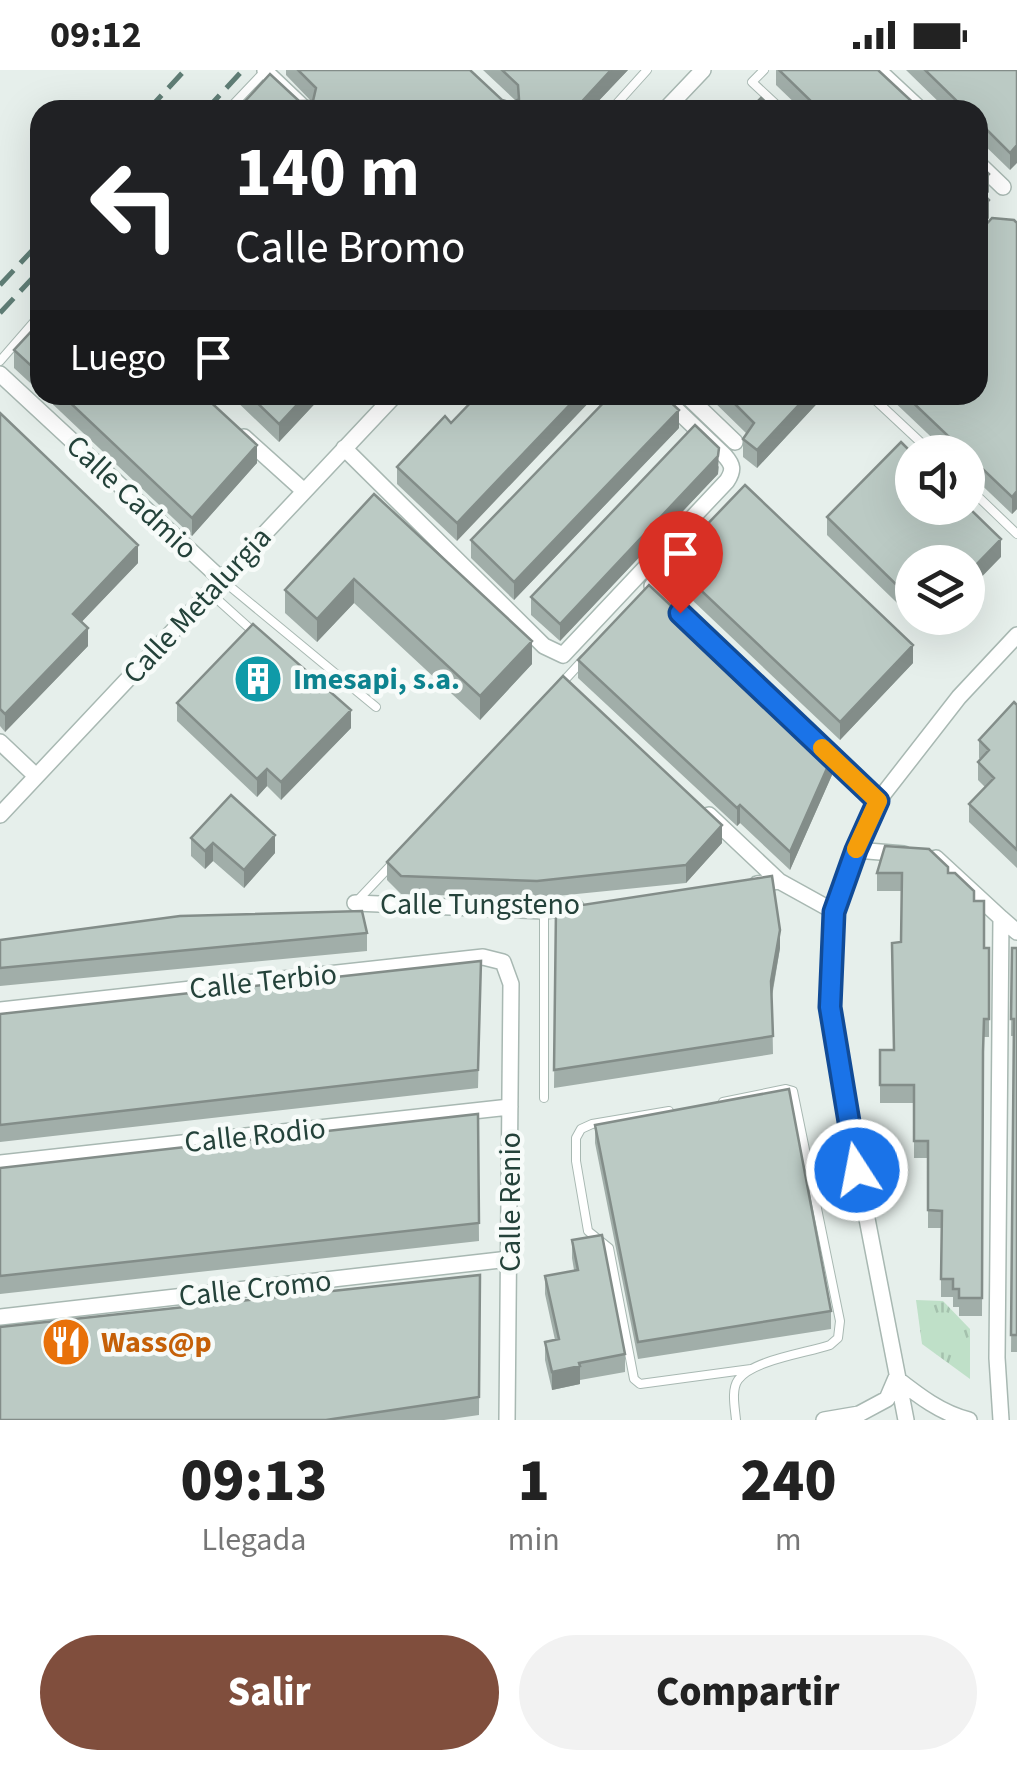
<!DOCTYPE html>
<html lang="es">
<style>
:root{--surface:#fff;--page:#f2f2f2;--text:#222;--muted:#767676;--accent:#804e3d}
body{margin:0;font-family:"Source Sans 3",sans-serif;background:var(--page);color:var(--text);height:100vh;display:flex;flex-direction:column;font-size:38px;white-space:nowrap}
*{box-sizing:border-box;margin:0}
p{font-size:32px;color:var(--muted)}
.icon{flex:none;width:55px;height:55px;fill:none;stroke:currentColor;stroke-width:2;stroke-linecap:round;stroke-linejoin:round}
.map{position:relative;height:1350px;overflow:hidden}
.drawer{display:flex;flex-direction:column;background:var(--surface);flex:1}
.drawer>*{flex:none}
.hud{position:absolute;left:30px;top:30px;width:958px;height:305px;border-radius:30px;box-shadow:0 10px 40px #0002;background:#202124;color:#fff;overflow:hidden}
.buttons{position:absolute;left:895px;top:365px;display:grid;gap:20px}
.buttons a{display:grid;place-items:center;width:90px;height:90px;border-radius:50%;background:var(--surface);box-shadow:0 10px 40px #0002;font-size:50px}
.pin{position:absolute;display:grid;place-items:center;width:85px;height:85px;color:#fff;margin:-102px -42px;border-radius:50% 50% 50% 0;rotate:-45deg;box-shadow:0 0 10px #0007}
.pin .icon{rotate:45deg}
.me{position:absolute;width:110px;margin:-55px;rotate:349deg;stroke-linejoin:round;filter:drop-shadow(0 0 8px #0008)}
.turn{display:flex;align-items:center;gap:35px;height:210px;padding:0 40px;font-size:45px}
.turn .icon{width:130px;height:130px;stroke-width:2.5}
.turn b{display:block;font-size:70px;line-height:85px}
.then{display:flex;align-items:center;height:95px;padding:0 40px;background:#0003;gap:20px;font-size:38px}
.eta{display:flex;justify-content:space-evenly;align-items:center;height:170px;text-align:center}
.eta b{font-size:60px;font-weight:800;line-height:70px}
.button{display:flex;gap:20px;margin-top:auto;padding:20px 40px}
.button a{flex:1;height:115px;border-radius:60px;background:var(--accent);color:#fff;font-size:40px;font-weight:800;line-height:115px;text-align:center}
.button a+a{background:var(--page);color:var(--text)}
.status{display:flex;justify-content:space-between;align-items:center;height:70px;padding:0 50px;background:var(--surface);direction:ltr}
.status svg{height:28px;fill:currentColor}
.map>svg:first-child{display:block}
.park{fill:url(#park-tufts)}
.lines{fill:none;stroke-linecap:round;stroke-linejoin:round}
.service-casing{stroke:#a8b8b2;stroke-width:10}
.minor-casing{stroke:#a8b8b2;stroke-width:18}
.service{stroke:#fff;stroke-width:8}
.minor{stroke:#fff;stroke-width:15}
.rail{stroke:#5f7d75;stroke-width:5;stroke-dasharray:20 10;stroke-linecap:butt}
.wall{fill:#a1aea9}
.shaded-wall{fill:#838d89}
.building{fill:#bbcac4;stroke:#838d89;stroke-width:2.5}
.route-casing{stroke:#114b97;stroke-width:25}
.route{stroke:#1a73e8;stroke-width:18}
.slow{stroke:#f59e0b;stroke-width:18}
.labels{text-anchor:middle;stroke-width:9;stroke-linejoin:round;paint-order:stroke}
.street-label{font-size:30px;fill:#24423a;stroke:#f7fbf9}
.culture-label{font-size:30px;font-weight:bold;fill:#0d838f;stroke:#f7fbf9;text-anchor:start}
.food-label{font-size:30px;font-weight:bold;fill:#c56008;stroke:#f7fbf9;text-anchor:start}
</style>
<div class="status"><b>09:12</b><svg viewBox="0 0 49 12"><path d="M0 12V9h3v3zM5 12V6h3v6zM10 12V3h3v9zM15 12V0h3v12zM26 1h20v11H26zM47 4h2v5h-2z"/></svg></div>
<div class="map">
<svg width="1017" height="1350" viewBox="0 0 1017 1350">
<defs>
<pattern id="park-tufts" width="24" height="20" patternUnits="userSpaceOnUse" patternTransform="scale(2.5)"><rect width="24" height="20" fill="#bfe0c8"/><path d="M3 7l-1-3M5 7V3M7 7l1-3M15 17l-1-3M17 17v-4M19 17l1-3" fill="none" stroke="#a4c1ad"/></pattern>
</defs>
<rect width="100%" height="100%" fill="#e6efeb"/>
<path class="park" d="M916,1230L943,1231L970,1259V1309L922,1274Z"/>
<g class="lines">
<g class="service-casing">
<path id="service" d="M764,0L752,12L782,40
M228,40L266,0
M611,40L647,0
M0,291L40,245
M870,325L931,382
M968,417L1017,464
M221,509L376,637
M208,521L257,565
M560,615L584,589
M358,830L393,793
M544,841V1028
M723,1032L786,1019L793,1021L840,1251L838,1268L830,1275C807,1283 752,1290 738,1310C731,1320 735,1338 736,1350
M669,1041L592,1054L581,1059L576,1068V1091L588,1161L609,1178L634,1309L640,1314L751,1299"/>
</g>
<g class="minor-casing">
<path id="minor" d="M878,0L921,40
M265,1L306,40
M665,40L703,0
M978,93L1003,117
M0,304L221,509
M686,325L735,372
M244,367L304,421
M344,378L544,576L563,585L727,411C734,400 733,395 725,386L661,325
M652,516L878,731
M0,672L36,706
M0,745L395,325
M709,745L779,811
M856,780L904,784
M936,788L1001,848L997,1288L1001,1350
M757,814L779,811L835,842
M355,833L544,841L576,837
M1001,848L1017,862
M0,940L483,887L503,892L511,914L507,1350
M0,1093L510,1037
M0,1247L509,1189
M824,1350L859,1344L887,1329L896,1308C919,1326 941,1343 969,1350
M906,1350L844,1030L831,937L835,842L856,780L878,731L959,627L1017,565"/>
</g>
<use href="#service" class="service"/>
<use href="#minor" class="minor"/>
<path class="rail" d="M148,40L185,0
M206,40L243,0
M0,215L40,172
M0,243L40,200"/>
</g>
<path class="wall" d="M286,0H470L502,30L512,33L516,31L483,0H628L590,40L299,31H311L286,5Z
M776,0H878L921,40H802L776,15Z
M906,0H1017L1010,100L978,69V40H947Z
M978,93L989,122L985,126L989,148L979,159L1017,153V439L1012,444L968,402V382H947L887,325H978Z
M40,252V322L14,298V280Z
M43,325H203L257,393L192,466Z
M230,325H323L279,372Z
M478,325L457,471L397,414V397L451,353Z
M707,325H825L757,398L743,387V369L747,364Z
M0,343L138,493L81,552L88,576L5,662L0,656Z
M679,358L514,530L471,488V470Z
M719,396L718,404L560,571L531,545V527Z
M374,424L532,594L480,650L354,533L317,572L285,543V520Z
M827,447L1001,487L912,492V548H942L927,562L827,465Z
M671,492L913,593L840,670L671,510Z
M578,590L832,705L790,800L740,753L737,756L578,608Z
M177,633L351,658L281,730L267,716L257,727L177,651Z
M1017,635V798L969,752V734L985,717L978,710V692L980,689L979,688V670Z
M191,768L275,783L244,818L213,791L205,799L191,786Z
M722,773L686,813L537,828L401,824L387,810V792Z
M877,803H948L974,831L984,878H989V967H984L983,1000L982,1246H959V1237H953V1227H941V1158H928V1088H914V1033H880V980H894L901,872L902,821H877Z
M556,839L780,878L772,927L773,984L554,1018Z
M367,863V881L0,916V870Z
M1012,878H1017V1282H1011L1014,966H1011Z
M481,891L478,1018L0,1072V944Z
M478,1044L479,1171L0,1224V1098Z
M595,1055L831,1241V1259L638,1289L595,1073Z
M572,1170L625,1284V1302L580,1310V1314L552,1320L545,1290V1272L555,1270L545,1224V1206L574,1200L572,1188Z
M480,1205L479,1345L444,1350H0Z"/>
<path class="shaded-wall" d="M611,0H628L590,40H574Z
M1017,75V93L1010,100V83Z
M989,104V122L978,133V116Z
M989,130V148L978,161V143Z
M306,325H323L279,372V354Z
M579,325H596L457,471V453Z
M808,325H825L757,398V380Z
M679,340V358L514,530V512Z
M257,375V393L192,466V448Z
M719,378L718,404L560,571V554Z
M1017,421V439L1012,444V427Z
M1001,469V487L968,521V503Z
M138,475V493L73,561V544Z
M354,509V533L317,572V549Z
M927,548H942L927,562Z
M88,558V576L5,662V644Z
M532,571V594L480,650V626Z
M913,575V593L840,670V652Z
M351,640V658L281,730V712Z
M832,687V705L790,800V782Z
M267,699V716L257,727V709Z
M740,735V753L737,756V738Z
M722,755V773L686,813V795Z
M275,765V783L244,818V800Z
M213,773V791L205,799V781Z
M780,860V878L771,929V911Z
M580,1296V1314L552,1320V1302Z"/>
<path class="building" d="M298,0H470L502,30L512,33L519,29L518,15L502,0H611L574,40H237L270,4L299,31H313L316,18Z
M779,0H878L921,40H820Z
M925,0H1017V75L1010,83L978,51V40H966Z
M761,28L774,40H749Z
M978,93L989,104L978,116Z
M978,118L989,130L978,143Z
M992,148L1014,150L1017,153V421L1012,427L905,325H978V159L981,160Z
M40,252V304L14,280Z
M62,325H203L257,375L192,448Z
M249,325H306L279,354Z
M478,325H579L457,453L397,397L445,346L451,353Z
M611,325H663L679,340L514,512L471,470Z
M726,325H808L757,380L743,369L754,353Z
M0,343L138,475L73,544L88,558L5,644L0,639Z
M695,355L719,378L718,386L560,554L531,527Z
M901,372L912,383V438L968,437L1001,469L968,503V492H912V530L827,447Z
M745,415L913,575L840,652L671,492Z
M374,424L532,571L480,626L354,509L317,549L285,520Z
M649,515L832,687L790,782L740,735L737,738L578,590Z
M253,554L351,640L281,712L267,699L257,709L177,633Z
M563,606L722,755L686,795L537,811L401,806L387,792Z
M1014,632L1017,635V780L969,734L994,708L978,692L989,680L979,670Z
M231,725L275,765L244,800L213,773L205,781L191,768Z
M885,776L929,779L948,797V803H955L974,821V831H984V878H989V949H984L983,982L982,1228H959V1219H953V1209H941L942,1141L928,1140V1071H914V1015H880V980H894L892,873L901,872L902,803H877Z
M772,806L780,860L771,911L773,966L554,1000L556,839Z
M362,841L367,863L0,898V870L180,846Z
M1012,878H1017V1265H1011L1014,949H1011Z
M481,891L478,1000L0,1055V944Z
M789,1019L831,1241L638,1272L595,1055Z
M478,1044L479,1153L0,1206V1098Z
M602,1165L625,1284L579,1293L580,1296L552,1302L545,1272L559,1269L545,1206L578,1200L572,1170Z
M480,1205L479,1327L326,1350H0V1257Z"/>
<g class="lines">
<g class="route-casing">
<path id="route" d="M680,543L878,731L856,780L834,842L830,937L857,1100"/>
</g>
<use href="#route" class="route"/>
<path class="slow" d="M822,678L878,731L856,779"/>
</g>
<defs>
<g id="building-disc" transform="scale(2.5)"><circle r="9.5" fill="#0f9aa8" stroke="#f7fbf9"/><path d="M-4-6H4V6H1V3H-1V6H-4ZM-2.5-4.3h1.7v1.8h-1.7ZM.8-4.3h1.7v1.8H.8ZM-2.5-1h1.7V.8h-1.7ZM.8-1h1.7V.8H.8Z" fill="#fff"/></g>
<g id="restaurant-disc" transform="scale(2.5)"><circle r="9.5" fill="#e8710a" stroke="#f7fbf9"/><path d="M-5-6h1v4h1v-4h1v4h1v-4h1v5L-1.5 .5V6h-2V.5L-5-1ZM5-6V6H3V1.5H1.5Q1.5-4 5-6Z" fill="#fff"/></g>
</defs>
<g fill-rule="evenodd">
<use href="#building-disc" x="258" y="609"/>
<use href="#restaurant-disc" x="66" y="1272"/>
</g>
<g class="labels">
<g class="street-label">
<text transform="translate(132 427) rotate(43)" y="10">Calle Cadmio</text>
<text transform="translate(197 535) rotate(-47)" y="10">Calle Metalurgia</text>
<text x="480" y="844">Calle Tungsteno</text>
<text transform="translate(263 911) rotate(-6)" y="10">Calle Terbio</text>
<text transform="translate(255 1065) rotate(-6)" y="10">Calle Rodio</text>
<text transform="translate(510 1132) rotate(-90)" y="10">Calle Renio</text>
<text transform="translate(255 1218) rotate(-6)" y="10">Calle Cromo</text>
</g>
<g class="culture-label">
<text x="293" y="619">Imesapi, s.a.</text>
</g>
<g class="food-label">
<text x="101" y="1282">Wass@p</text>
</g>
</g>
</svg>
<div class="buttons">
<a><svg class="icon" aria-label="sound" viewBox="0 0 24 24"><path d="M4 9h4l5-4v14l-5-4H4zM17 9q2 3 0 6"/></svg></a>
<a><svg class="icon" aria-label="layers" viewBox="0 0 24 24"><path d="M12 4l9 5-9 5-9-5zM3 14l9 5 9-5"/></svg></a>
</div>
<div class="pin" style="left:680px;top:543px;background:#d93025"><svg class="icon" aria-label="arrive" viewBox="0 0 24 24"><path d="M6 21V4h12l-3 4 3 4H6"/></svg></div>
<svg class="me" style="left:857px;top:1100px" viewBox="-20 -20 40 40"><circle r="17" fill="#1a73e8" stroke="#fff" stroke-width="3"/><path d="M0-11L8 9 0 5-8 9z" fill="#fff"/></svg>
<div class="hud">
<div class="turn"><svg class="icon" aria-label="left" viewBox="0 0 24 24"><path d="M17 20v-9H6M10 6l-5 5 5 5"/></svg><div><b>140 m</b>Calle Bromo</div></div>
<div class="then">Luego<svg class="icon" aria-label="arrive" viewBox="0 0 24 24"><path d="M6 21V4h12l-3 4 3 4H6"/></svg></div>
</div>
</div>
<section class="drawer">
<div class="eta">
<div><b>09:13</b><p>Llegada</p></div>
<div><b>1</b><p>min</p></div>
<div><b>240</b><p>m</p></div>
</div>
<div class="button"><a>Salir</a><a>Compartir</a></div>
</section>
